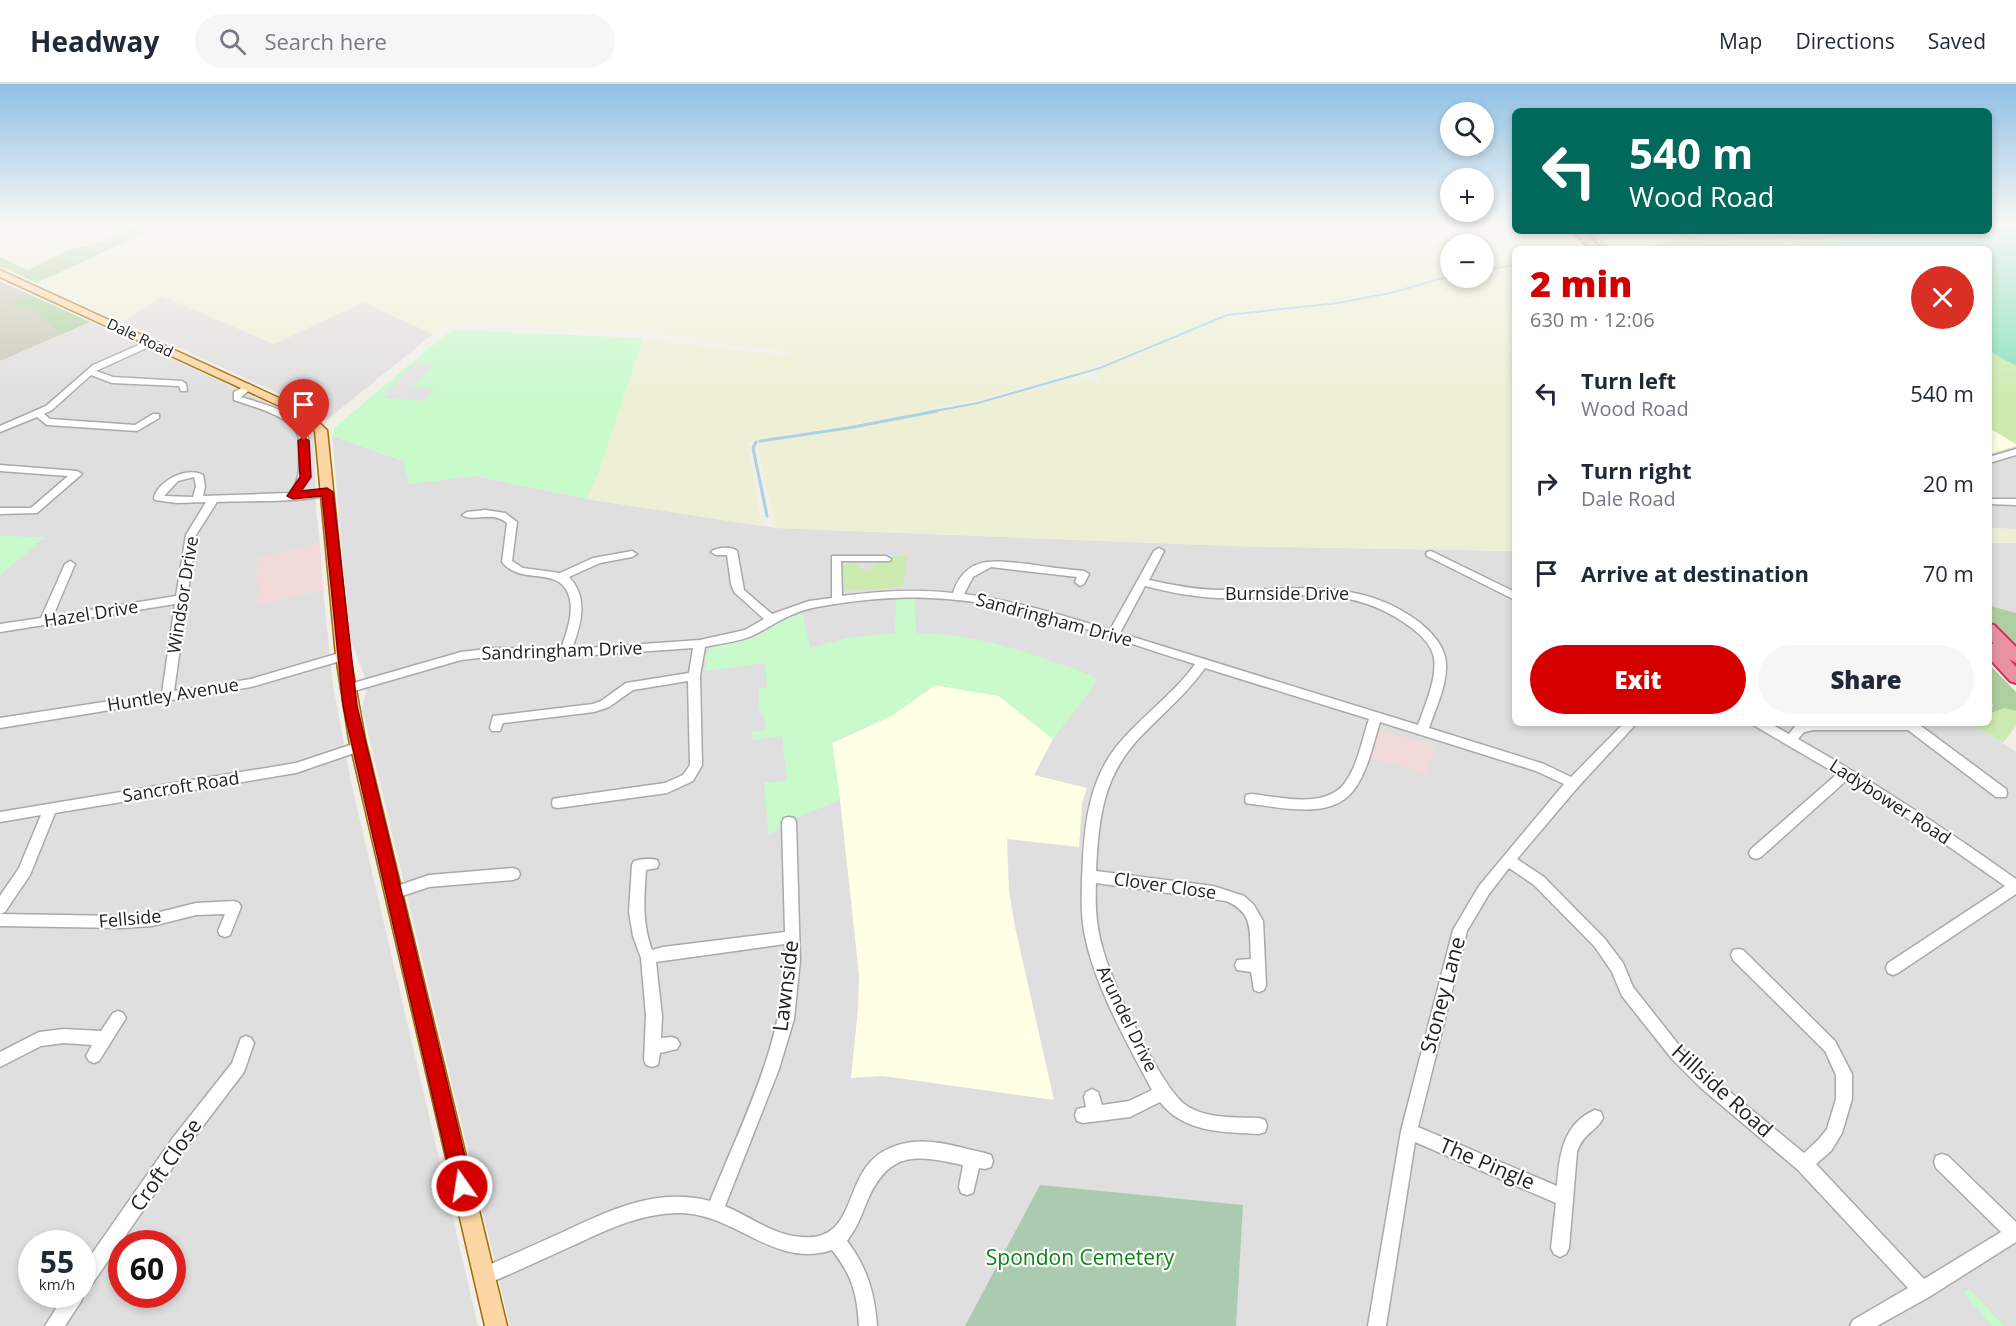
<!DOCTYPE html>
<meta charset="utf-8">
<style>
:root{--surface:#fff;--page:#f6f6f7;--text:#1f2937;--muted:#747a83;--line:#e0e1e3;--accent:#d40000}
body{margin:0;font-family:"Open Sans",sans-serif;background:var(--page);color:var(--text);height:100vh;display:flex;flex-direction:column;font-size:22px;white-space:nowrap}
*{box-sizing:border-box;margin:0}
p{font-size:20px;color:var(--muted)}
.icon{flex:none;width:33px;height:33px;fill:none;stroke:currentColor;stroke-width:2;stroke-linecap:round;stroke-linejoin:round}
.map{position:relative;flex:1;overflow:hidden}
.drawer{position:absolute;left:1512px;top:162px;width:480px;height:480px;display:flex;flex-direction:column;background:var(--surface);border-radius:9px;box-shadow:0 3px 9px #0003}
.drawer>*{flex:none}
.banner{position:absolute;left:1512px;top:24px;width:480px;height:126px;border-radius:9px;box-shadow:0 3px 9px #0003;background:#00695c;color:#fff;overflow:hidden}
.tools{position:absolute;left:1440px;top:18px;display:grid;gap:12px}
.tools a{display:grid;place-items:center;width:54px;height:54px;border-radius:50%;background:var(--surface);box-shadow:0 3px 9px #0003;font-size:30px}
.speed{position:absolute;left:18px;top:1146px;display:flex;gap:12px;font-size:30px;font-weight:700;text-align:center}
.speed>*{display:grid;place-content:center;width:78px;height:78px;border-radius:50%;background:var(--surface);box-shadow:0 3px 9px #0003;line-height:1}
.speed small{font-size:15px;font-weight:400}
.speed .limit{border:9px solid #d22;background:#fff;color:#111}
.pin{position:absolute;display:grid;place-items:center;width:51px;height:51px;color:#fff;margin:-62px -26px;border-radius:50% 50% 50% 0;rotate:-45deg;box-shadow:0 0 6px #0007}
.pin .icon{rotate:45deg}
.me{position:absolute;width:66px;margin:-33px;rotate:347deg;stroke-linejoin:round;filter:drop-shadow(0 0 4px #0008)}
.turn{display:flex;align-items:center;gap:21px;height:126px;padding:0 18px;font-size:27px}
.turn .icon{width:78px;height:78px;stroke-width:2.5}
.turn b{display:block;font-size:42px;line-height:51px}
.round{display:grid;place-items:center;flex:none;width:63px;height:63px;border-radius:32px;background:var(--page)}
.head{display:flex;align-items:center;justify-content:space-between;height:102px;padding:0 18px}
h1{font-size:36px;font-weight:800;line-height:45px;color:var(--accent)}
.cta{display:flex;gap:12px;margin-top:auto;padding:12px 18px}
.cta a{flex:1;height:69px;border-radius:36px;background:var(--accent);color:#fff;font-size:24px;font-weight:800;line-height:69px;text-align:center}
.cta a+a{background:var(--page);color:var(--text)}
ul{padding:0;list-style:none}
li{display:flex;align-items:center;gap:18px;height:90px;padding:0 18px}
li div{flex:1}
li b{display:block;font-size:22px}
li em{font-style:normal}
header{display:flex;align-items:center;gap:36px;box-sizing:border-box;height:84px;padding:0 30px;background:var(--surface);border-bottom:2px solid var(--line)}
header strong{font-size:28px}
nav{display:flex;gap:33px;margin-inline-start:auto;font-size:21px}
.search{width:420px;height:54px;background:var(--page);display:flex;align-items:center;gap:15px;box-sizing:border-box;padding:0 21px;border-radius:33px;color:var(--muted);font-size:22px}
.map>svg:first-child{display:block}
.residential{fill:#e0dfdf;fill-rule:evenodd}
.commercial{fill:#f2dad9}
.education{fill:#ffffe5}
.construction{fill:#c7c7b4}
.farmland{fill:#eef0d5}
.grass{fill:#cdebb0}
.forest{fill:#add19e}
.cemetery{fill:#aacbaf}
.park{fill:#c8facc}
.pitch{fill:#88e0be}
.parking{fill:#e2e2e2}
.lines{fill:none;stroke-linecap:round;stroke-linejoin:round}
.stream-far1{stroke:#aad3df;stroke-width:2}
.stream{stroke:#aad3df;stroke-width:3}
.minor-casing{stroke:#a9a9a9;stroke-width:3}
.major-casing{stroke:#a06b00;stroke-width:3}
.highway-casing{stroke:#dc2a67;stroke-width:4}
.minor{fill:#fff;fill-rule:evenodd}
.major{fill:#fcd6a4;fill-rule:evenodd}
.highway{fill:#e892a2;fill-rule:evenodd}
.route{fill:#d40000;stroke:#8a0000;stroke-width:1.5}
.labels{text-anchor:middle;stroke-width:4.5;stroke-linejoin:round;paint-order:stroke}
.far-street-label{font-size:15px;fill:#222;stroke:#fff}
.street-label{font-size:18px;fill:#222;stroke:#fff}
.near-street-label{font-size:21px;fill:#222;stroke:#fff}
.near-park-label{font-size:21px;fill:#0c8416;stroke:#fff}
</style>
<header>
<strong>Headway</strong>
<div class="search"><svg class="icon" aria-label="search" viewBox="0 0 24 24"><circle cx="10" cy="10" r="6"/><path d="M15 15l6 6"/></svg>Search here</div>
<nav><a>Map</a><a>Directions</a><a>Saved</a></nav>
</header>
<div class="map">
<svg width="2016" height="1242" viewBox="0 0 2016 1242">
<rect width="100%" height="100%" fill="#f2efe9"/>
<path class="residential" d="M162,212L274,260L363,218L433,250L327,336L315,326L122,238Z
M90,238L277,323L299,335L309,342L314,353L316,426L320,459L257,475L260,497L257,521L323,505L333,601L351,698L478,1242H0V277ZM32,1160H82V1210H32ZM122,1160H172V1210H122Z
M332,352L403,377L587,415L776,444L1233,462L1515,467V639H1971L2016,668V1242H510L362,624L368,600L350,555Z
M2016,362V445L1989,444V369Z
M1989,459H2016V552L1989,525Z"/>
<path class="commercial" d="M320,459L323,505L257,521L259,498H256L257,475Z
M1389,648L1436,663L1427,690L1368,672L1376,649Z"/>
<path class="education" d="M1989,344L2016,360V362L1989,370Z
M935,601L999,612L1053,655L1034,691L1087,704L1082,719L1079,763L1007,755L1009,807L1015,843L1054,1016L883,992L851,994L858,925L859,891L840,716L832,659L891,632Z"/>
<path class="construction" d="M0,197L90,238L0,277Z"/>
<path class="farmland" d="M0,140H139L102,158L68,166L28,186L0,173Z
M163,140H1515V147H1550L1564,165H1515V179L1484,185V160H1450V191L1391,207L1338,217L1226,229L1100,281L976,317L945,321L894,334L754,356L748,359L762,442L587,415L600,384L641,260V254L788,272L792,267L731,262L654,249L450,239L433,250L363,218L274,260L162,212L122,238L37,199Z
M1593,147H1835L1785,152L1713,153L1613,165Z
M1515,182V467L1233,462L776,444L757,360L764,357L849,346L944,325L980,320L1068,295L1083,294L1103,300L1095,288L1222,235L1341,220L1394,210L1445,194H1484V188Z
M1989,444L2016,445V459H1989Z"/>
<path class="grass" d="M1989,267L2016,282V360L1989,344Z
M890,472H907L903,503L854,507L840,504L841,480L854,477L859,480L860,485H871L875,479L888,477Z
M2004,624L2016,627V642L2003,659L1971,639H1989V630Z"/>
<path class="forest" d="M139,140H163L37,199L0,182V173L28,186L68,166L102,158Z
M1586,147H1594C1599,152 1606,160 1612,163C1625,169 1669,159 1682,153L1675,147L1704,155L1783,151L1804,153L1841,149L1840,147H1898L1814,161L1808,160L1814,165C1803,165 1797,159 1785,159V163L1712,162L1706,165H1602Z
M30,211L90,238L62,250L36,229L10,219Z
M1989,519L1994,523L2016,529V567L1989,536Z
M1989,580L2016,608V627L2004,624L1989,630L1993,621L1989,616Z"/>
<path class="cemetery" d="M1040,1101L1243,1121L1236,1242H965Z"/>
<path class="park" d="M455,246L641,254V260L600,384L587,415L476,392L409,400L403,377L332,352L334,344L447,249Z
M0,452L45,453L0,491Z
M896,515H915L916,549C980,550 1037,571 1096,593L1093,603L1053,655L999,612L935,601L891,632L832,658L840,716L793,735L769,751L764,699L787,696L782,652L753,656L752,648L766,646L763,629H760L758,605L767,603L765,579L705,587L707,577L703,575L711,564L762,550L790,532L803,530L810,564L846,554L895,549Z
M1969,1205L2004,1242H1992L1964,1209Z"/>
<path class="pitch" d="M1989,140L2016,141V282L1989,267V165H1812L1806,162L1901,147H1989Z"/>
<path class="parking" d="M416,278L435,280L412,303L434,305L423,317L383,314L388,310L384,309Z"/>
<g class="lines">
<path class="stream-far1" d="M1645,165L1722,158L1727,155H1812L1860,147
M1484,186L1515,181
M929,328L978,319L1100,284L1227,231L1338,219L1391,209L1450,192"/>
<path class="stream" d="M760,357L848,344L937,327
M756,358L753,364L767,432"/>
<g class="minor-casing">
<path id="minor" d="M150,256L153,257V261L96,287L113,293L182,297L186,300L187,307H181L179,302L112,299L91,291L52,326L44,330L50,335L135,341L153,330H159V334L137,347L47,341L37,333L0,348V342L46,322L93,281Z
M249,300L253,303L241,313C263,320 296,327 306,349C310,356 309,365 309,372C309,386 308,396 301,409L327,405L332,408C315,420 241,416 217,418L196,451L174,607L251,595L343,568L347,569L349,572L347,575L251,603L0,644V634L162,609L175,520L0,548V540L41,534L65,480L70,477L75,480L53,532L176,512L186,451L206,418L177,419L155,416L154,414C158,396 188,382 203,391L205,402L203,412L290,409C298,398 300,388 299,374C299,367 301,358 298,351C291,332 251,322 234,316V308ZM194,393L196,402L193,413L164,412L178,397Z
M2016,365V371L1989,379V373Z
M0,381L77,387L82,390L37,429L0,430V424H31L68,392L0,387Z
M1993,415H2016V421L1989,420V416Z
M485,426L505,429L517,438L512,477L523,484L560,489L593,474L632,467L637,470L632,473L600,479L569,493C589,514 581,540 572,565L700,556L745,546L764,535L734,508L731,500L727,471H716L711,468C716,463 732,462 737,467L744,506L772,530L809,517L832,514V472H886L891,475L890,477H841L842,512C879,507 917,505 953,509C966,470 995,477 1028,480C1046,483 1065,485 1084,487L1089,490L1084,500L1080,502L1075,498L1077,493L991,483L973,493L964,510C1015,517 1062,531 1110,546L1154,467L1159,464L1164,467L1149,496C1172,501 1197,506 1221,506C1290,507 1354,492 1415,535C1427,544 1442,558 1445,573C1450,596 1436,623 1429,644L1544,680L1571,693L1624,639H1637L1578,703L1517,775L1544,793L1605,855L1623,879L1633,903L1682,965L1713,994L1804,1069L1819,1055L1827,1045L1836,1015V991L1825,967L1733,876L1731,871L1733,866L1738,865L1743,866L1835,957L1852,990V1015L1842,1049L1831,1067L1816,1080L1924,1195L2001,1148L1936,1084L1934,1078L1936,1072L1942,1070L1948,1072L2016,1138V1158L1929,1213L1877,1242H1850L1853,1236L1908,1204L1798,1086L1701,1004L1672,975L1622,912L1612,888L1595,863L1534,801L1509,784L1489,810L1467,847L1418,1043L1557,1102C1559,1072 1563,1039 1595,1026L1601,1028L1603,1034C1597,1047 1584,1048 1577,1068L1569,1164L1566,1170L1560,1173L1554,1170L1551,1164L1556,1119L1415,1058L1386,1242H1368L1401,1047L1453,846L1479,802L1564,700L1536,687L1380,638C1373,660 1368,688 1353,707C1330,736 1282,723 1251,720L1246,719L1245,715L1246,711L1251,710C1279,713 1324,725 1344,700C1358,682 1362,655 1369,635L1205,584C1188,608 1166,627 1145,648C1103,690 1099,730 1096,787L1213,802L1244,812L1254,821L1263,837L1266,901L1264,906L1259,908L1254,906L1251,888L1237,886L1235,881L1237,876L1251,875C1249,848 1255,829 1226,817L1096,799C1095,820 1096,841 1102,862C1110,896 1161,1005 1187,1022C1207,1035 1236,1033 1259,1034L1265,1036L1267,1042L1265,1048L1259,1050C1224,1048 1184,1049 1160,1018L1130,1033L1083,1039L1077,1037L1075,1031L1077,1025L1086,1023L1084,1013L1086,1008L1092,1005L1098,1008L1102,1021L1129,1017L1152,1006C1127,959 1093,899 1084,847C1080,823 1082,798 1083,774C1085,738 1090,701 1111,670C1135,636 1171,614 1195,580C1109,554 1021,517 930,514C891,512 850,517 812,524C790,529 773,541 754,551C740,558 721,559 705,563L700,592L702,681L693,697L667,709L558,724L553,723L552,719L553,715L558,714L665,699L683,691L690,681L688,597L633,606L609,623L594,628L503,639L500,647H492L490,644L493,632L593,620L601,617L626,599L689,589L693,564L565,573L495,572L461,576L347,609L341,605L343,602L461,568L495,564L561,565C567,547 576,525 567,507C554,483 520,501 502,478L507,439C491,426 474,439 462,431L467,428ZM1145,502C1169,508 1193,513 1218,514C1290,516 1345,496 1409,542C1419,549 1432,561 1434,574C1437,595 1425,621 1418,641L1120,549Z
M1431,467L1515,508V516L1427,472L1426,470L1427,468Z
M1753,639H1769L1789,650L1796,641L1802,639H1917L2006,705L2007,709L2006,713H1996L1908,646H1814L1804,648L1798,655C1874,698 1946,745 2016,795V810L1898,889L1893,891L1888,889L1886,884L1888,879L2005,802L1918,741L1847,696L1761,773L1756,775L1751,773L1749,769L1751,765L1837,690L1755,642Z
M359,658L363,660L365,663L363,666L296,689L55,729L30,791L5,828L0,830L122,832L152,830L196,819L234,817L239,819L241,823L230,851L225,853L220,851L218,847L225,830L196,831L152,842L122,844L0,842V812L19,784L41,731L0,738V728L296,679Z
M789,733L794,734L796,738L800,876L794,935L779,985L725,1122C747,1131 769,1148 793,1152C855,1163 842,1104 874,1074C884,1065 898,1060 912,1058C935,1055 962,1064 985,1069L991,1071L993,1077L991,1083L985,1085L979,1084L973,1109L967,1111L961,1109L959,1103L963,1081C917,1071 890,1066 868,1115C862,1130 857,1144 847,1157C867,1183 875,1210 877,1242H859C857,1209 852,1191 832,1166C774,1185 737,1130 680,1129C640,1129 607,1146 572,1162C543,1175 514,1189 484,1201L478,1198L475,1192L478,1186C506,1173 535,1161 563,1148C610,1126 657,1103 710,1117C743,1035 788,951 785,860L656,878L662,932L661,954L672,953L677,955L680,960L677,965L660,969L658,981L652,983L646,981L644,976L646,932L641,874L633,852L629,828L632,781L634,777C641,775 650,774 657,776L659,780L657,784L646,786C644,815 642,839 652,866L663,863L785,848L782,738L784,734Z
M513,784L518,786L520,790L518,794L513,796L429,803L393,815L388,813L386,809L388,805L429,791Z
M118,927L123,929L126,934L99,977L94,979L89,977L86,972L92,961L64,959L41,962L0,983V968L39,948L64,945L101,947L113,929Z
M246,952L251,954L254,959L244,988L184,1067L88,1206L84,1208L82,1216L65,1242H45L65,1210H82V1184L172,1055L232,979L241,954Z"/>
</g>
<g class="major-casing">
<path id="major" d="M0,186L305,326L327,346L350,572L365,655L507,1242H485L349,655L336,572L315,347L297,330L0,193Z"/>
</g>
<g class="highway-casing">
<path id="highway" d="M1573,147H1584L1601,165H1590Z
M1989,540L1994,541L2016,563V579L2009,575L2016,583V599L2010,597L1989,574V559L1994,560L1989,554Z"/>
</g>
<use href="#minor" class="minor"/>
<use href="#major" class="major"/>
<use href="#highway" class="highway"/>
</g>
<linearGradient id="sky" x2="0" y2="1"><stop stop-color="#8fc0e4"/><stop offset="0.45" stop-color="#f9f8f5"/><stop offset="1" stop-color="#f9f8f5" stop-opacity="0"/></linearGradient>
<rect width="2016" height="314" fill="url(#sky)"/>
<path class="route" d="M304,353L309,357L311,393L301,407L327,404L333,408L357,622L472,1102L469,1109L462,1112L456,1109L453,1102L343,622L322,412L293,415L287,412L300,393L298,357Z"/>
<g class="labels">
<g class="far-street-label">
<text transform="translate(140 254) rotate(25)" y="5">Dale Road</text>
</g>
<g class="street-label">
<text x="1287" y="516">Burnside Drive</text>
<text transform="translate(183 511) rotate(-81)" y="6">Windsor Drive</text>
<text transform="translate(91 530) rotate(-9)" y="6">Hazel Drive</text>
<text transform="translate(1054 536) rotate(15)" y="6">Sandringham Drive</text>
<text transform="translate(562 567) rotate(-2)" y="6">Sandringham Drive</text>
<text transform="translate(173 611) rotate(-9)" y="6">Huntley Avenue</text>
<text transform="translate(181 703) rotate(-9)" y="6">Sancroft Road</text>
<text transform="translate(1890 718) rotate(33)" y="6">Ladybower Road</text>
<text transform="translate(1165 802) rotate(8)" y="6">Clover Close</text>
<text transform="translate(130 835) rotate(-5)" y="6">Fellside</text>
<text transform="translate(1127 935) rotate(64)" y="6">Arundel Drive</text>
</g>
<g class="near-street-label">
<text transform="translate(786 902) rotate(-83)" y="7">Lawnside</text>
<text transform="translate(1443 911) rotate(-75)" y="7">Stoney Lane</text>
<text transform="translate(1722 1007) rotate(42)" y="7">Hillside Road</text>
<text transform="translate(1487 1080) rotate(23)" y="7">The Pingle</text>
<text transform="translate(166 1081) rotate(-55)" y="7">Croft Close</text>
</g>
<g class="near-park-label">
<text x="1080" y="1181">Spondon Cemetery</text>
</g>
</g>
</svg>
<div class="tools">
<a><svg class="icon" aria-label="search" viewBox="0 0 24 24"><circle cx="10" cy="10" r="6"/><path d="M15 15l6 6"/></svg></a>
<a>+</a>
<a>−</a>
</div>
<div class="speed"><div>55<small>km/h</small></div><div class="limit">60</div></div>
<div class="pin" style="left:304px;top:357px;background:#d93025"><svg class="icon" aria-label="arrive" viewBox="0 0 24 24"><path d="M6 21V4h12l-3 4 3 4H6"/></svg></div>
<svg class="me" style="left:462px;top:1102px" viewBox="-20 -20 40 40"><circle r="17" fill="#d40000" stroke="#fff" stroke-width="3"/><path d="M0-11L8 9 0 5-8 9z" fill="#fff"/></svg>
<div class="banner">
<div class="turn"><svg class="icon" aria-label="left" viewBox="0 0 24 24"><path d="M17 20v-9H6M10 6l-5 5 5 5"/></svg><div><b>540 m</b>Wood Road</div></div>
</div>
<section class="drawer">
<div class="head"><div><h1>2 min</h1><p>630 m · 12:06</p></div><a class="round" style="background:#d93025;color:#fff"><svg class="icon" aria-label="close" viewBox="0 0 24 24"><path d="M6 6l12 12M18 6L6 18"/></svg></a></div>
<ul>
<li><svg class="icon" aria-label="left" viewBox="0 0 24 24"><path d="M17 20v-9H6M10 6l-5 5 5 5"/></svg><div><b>Turn left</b><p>Wood Road</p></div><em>540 m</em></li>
<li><svg class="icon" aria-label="right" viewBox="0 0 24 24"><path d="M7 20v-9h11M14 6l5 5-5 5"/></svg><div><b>Turn right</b><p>Dale Road</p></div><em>20 m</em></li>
<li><svg class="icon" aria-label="arrive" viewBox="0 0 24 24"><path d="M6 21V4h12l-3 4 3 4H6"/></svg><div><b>Arrive at destination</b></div><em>70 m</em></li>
</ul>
<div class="cta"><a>Exit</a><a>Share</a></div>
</section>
</div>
